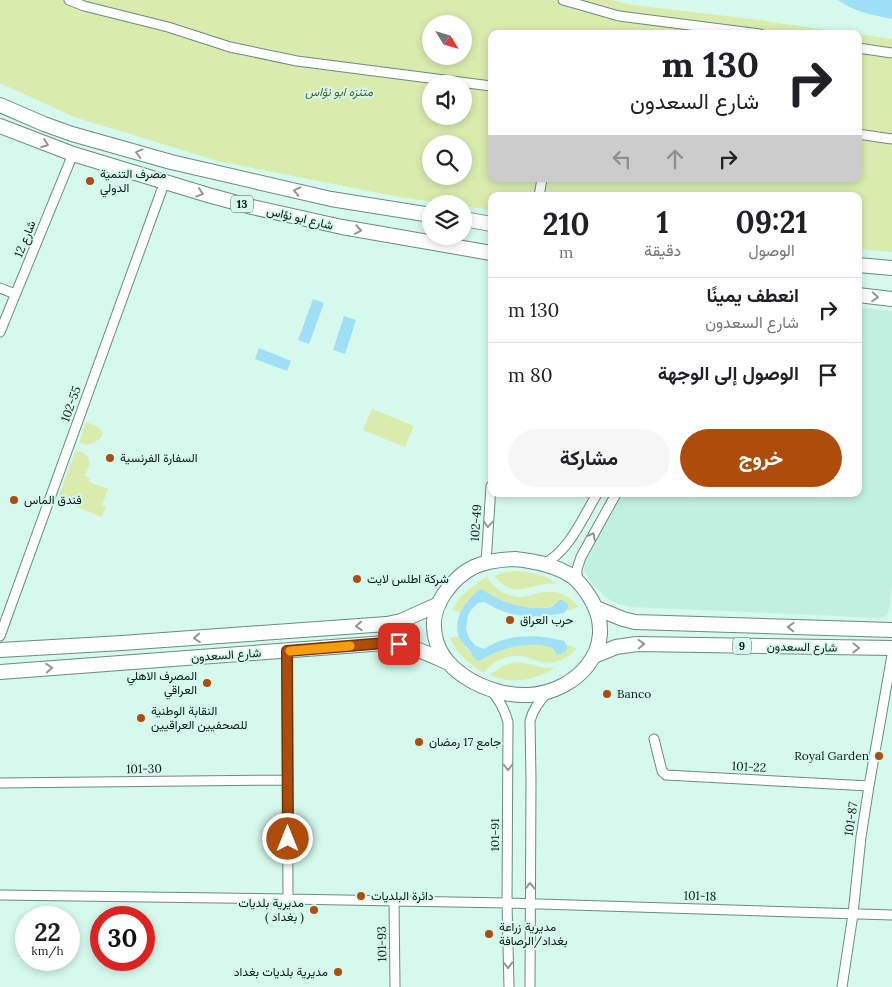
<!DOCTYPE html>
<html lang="ar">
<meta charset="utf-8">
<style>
:root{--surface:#fff;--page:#f6f6f6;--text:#202124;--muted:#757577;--line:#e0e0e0;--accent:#ae4d0b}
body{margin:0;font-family:Lora,Vazirmatn,serif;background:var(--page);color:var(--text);direction:rtl;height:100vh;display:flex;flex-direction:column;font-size:19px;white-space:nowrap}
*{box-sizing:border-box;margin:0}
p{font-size:16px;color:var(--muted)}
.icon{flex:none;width:28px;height:28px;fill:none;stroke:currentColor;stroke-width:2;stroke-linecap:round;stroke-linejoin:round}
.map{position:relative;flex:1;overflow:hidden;direction:ltr}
.drawer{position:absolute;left:488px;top:192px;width:374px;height:305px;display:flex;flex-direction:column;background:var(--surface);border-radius:10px;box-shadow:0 2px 8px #0003;direction:rtl}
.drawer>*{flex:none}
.guide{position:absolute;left:488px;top:30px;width:374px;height:152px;border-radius:10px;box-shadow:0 2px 8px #0003;direction:rtl;background:#fff;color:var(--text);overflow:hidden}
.needle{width:32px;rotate:127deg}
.tools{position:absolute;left:422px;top:15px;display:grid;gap:10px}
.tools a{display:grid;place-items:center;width:50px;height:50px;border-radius:50%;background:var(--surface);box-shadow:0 2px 8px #0003;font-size:25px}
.speed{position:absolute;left:15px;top:906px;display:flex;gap:10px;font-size:25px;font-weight:700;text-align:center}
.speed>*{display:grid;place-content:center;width:65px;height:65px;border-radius:50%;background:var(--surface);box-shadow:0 2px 8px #0003;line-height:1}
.speed small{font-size:12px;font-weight:400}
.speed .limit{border:8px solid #d22;background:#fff;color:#111}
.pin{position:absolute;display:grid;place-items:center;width:42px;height:42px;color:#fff;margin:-21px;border-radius:10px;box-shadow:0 2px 8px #0006}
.me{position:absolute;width:55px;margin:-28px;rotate:0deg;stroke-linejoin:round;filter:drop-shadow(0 0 4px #0008)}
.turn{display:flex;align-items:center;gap:18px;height:105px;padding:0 20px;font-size:22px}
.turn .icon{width:65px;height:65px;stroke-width:2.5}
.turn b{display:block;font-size:35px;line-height:42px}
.lanes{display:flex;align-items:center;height:48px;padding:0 20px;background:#0003;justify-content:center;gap:25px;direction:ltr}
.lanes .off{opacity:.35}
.eta{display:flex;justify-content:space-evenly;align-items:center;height:85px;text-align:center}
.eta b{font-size:30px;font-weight:700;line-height:35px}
.action{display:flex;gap:10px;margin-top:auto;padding:10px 20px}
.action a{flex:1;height:58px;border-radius:30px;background:var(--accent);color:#fff;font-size:20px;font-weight:700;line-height:58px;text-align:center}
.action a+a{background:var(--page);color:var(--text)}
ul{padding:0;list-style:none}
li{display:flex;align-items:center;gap:15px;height:65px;padding:0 20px;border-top:1px solid var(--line)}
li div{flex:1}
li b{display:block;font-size:19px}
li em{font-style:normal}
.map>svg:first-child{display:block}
.built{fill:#c2f0e0}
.green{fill:#d9ecae;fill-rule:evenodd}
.water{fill:#9fe0f7}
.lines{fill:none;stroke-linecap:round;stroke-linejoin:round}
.minor-casing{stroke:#6a8b80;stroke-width:11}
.primary-casing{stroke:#6a8b80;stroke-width:16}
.minor{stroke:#fff;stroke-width:9}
.primary{stroke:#fff;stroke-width:14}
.oneway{stroke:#919795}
.route-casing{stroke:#713207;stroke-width:12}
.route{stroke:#ae4d0b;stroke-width:9}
.slow{stroke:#f59e0b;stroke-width:9}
.poi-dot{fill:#ae4d0b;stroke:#d5f9ec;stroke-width:2}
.labels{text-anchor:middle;stroke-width:4;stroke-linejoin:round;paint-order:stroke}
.shield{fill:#d5f9ec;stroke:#475c54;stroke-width:1}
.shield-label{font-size:11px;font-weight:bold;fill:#0a1813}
.park-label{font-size:12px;font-style:italic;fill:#4f5f1f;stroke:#d5f9ec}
.poi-label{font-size:12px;fill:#0a1813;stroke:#d5f9ec;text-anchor:start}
.street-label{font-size:12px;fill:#0a1813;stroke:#d5f9ec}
</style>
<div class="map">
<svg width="892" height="987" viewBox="0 0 892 987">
<rect width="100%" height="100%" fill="#d5f9ec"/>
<path class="built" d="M858,307L892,311V585L889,610L887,615L881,618L631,607L615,603L604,596L591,582L584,571L585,556L622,494H858Z"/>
<path class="green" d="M0,0H611L633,5L752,19L853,34H491V179H858V34L892,39V252L858,249V196H491V210L464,206V204H448L399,197L218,161L74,117L0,83ZM431,24H464V56H431ZM431,84H464V116H431ZM431,144H464V176H431Z
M372,409L414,426L405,447L363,430Z
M86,422C94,425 110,430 98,440C95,443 90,444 87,445L79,443Z
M76,450C92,456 92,460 85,476L90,478L89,482L108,489L102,505L106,507L102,517L67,503V500L58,497Z
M516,571C532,572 545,575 558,584C531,580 518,603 494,576L505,572Z
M487,577C494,590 509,598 524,597C529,596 534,594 539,593C554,589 569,594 578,607L567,611L568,608L556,602L554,605C529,615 502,602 481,589C471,594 465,604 460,613L452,609C460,595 473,585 487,577Z
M459,636C462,644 472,655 478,661C499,650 516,643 541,645C547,646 551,646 554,652L567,646L566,644L576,648C567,661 552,665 537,661C532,659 527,657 522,656C508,654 492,661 484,673C469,665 457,653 450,638Z
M515,662C530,662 540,670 555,668C536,680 511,685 490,675L502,666Z"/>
<path class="water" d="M838,0H892V19C873,15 854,12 838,0Z
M313,299L324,303L309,344L298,340Z
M344,316L356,320L345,354L333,350Z
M259,348L291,361L287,371L255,359Z
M481,589C500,601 518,609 541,608C545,608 550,608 553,606C555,604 557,602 559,600H562L568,604V608L564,613C537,618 509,619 485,602L478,603L471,610L468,615L466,629L469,638L473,643L476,646L484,649C508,633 537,634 564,641L567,646V650L561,654H557C555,652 554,650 552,648C548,646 544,646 540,645C517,643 498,650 479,661L476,660C473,657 472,654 470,651C468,648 464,645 462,642C453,630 458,613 467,602C471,597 475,592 481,589Z"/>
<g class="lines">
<g class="minor-casing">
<path id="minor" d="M69,0L84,6L168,27L230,47L297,61L491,86
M563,0L619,16L760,34
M858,48L892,53
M858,134L892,139
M539,196L542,179
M0,288L15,294
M0,332L73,154
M486,563L491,486
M543,564C569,552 583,517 597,494
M577,581V569L581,557L616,494
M0,636L165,181
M287,651L288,899
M490,689C499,700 504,708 508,722L507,903L509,987
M654,739L662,771L666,775L869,786
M0,783L288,780
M0,895L288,899L507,903L892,915
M394,901L395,987
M530,987L531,779L530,721C533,709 540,700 548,692
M842,987L853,914L861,837L869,786L892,655"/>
</g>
<g class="primary-casing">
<path id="primary" d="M0,105L44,124L72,134L171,162L331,199L431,215
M0,126L73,154L208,195L252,207L342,227L491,253
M464,219L491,224
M858,265L892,268
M858,295L892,299
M515,559C535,561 556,565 573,577C580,583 587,592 592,601C618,648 577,692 529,695C490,697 435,671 434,627C433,616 438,603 444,594C463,567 482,560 515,559Z
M596,608L623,619L635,622L892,630
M0,650L122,643L387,624L401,621L439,604
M594,656L616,647L637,644L892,648
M0,672L385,643C412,645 426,653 449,663"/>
</g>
<use href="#minor" class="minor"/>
<use href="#primary" class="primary"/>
</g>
<defs><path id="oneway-chevron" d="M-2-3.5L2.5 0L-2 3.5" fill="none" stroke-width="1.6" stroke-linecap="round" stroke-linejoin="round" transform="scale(1.25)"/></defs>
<g class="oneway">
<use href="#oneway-chevron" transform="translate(45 144) rotate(20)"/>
<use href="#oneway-chevron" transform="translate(139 153) rotate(-165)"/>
<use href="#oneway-chevron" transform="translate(297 191) rotate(-167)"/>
<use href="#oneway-chevron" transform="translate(200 193) rotate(18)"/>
<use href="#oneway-chevron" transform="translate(358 230) rotate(10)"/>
<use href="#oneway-chevron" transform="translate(875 297) rotate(5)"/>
<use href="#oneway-chevron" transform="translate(488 524) rotate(94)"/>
<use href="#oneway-chevron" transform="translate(592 536) rotate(-62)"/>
<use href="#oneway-chevron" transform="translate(359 626) rotate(176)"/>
<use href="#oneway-chevron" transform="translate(791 627) rotate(-178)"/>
<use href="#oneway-chevron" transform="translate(197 638) rotate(176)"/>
<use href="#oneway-chevron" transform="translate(641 644) rotate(-2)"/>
<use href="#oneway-chevron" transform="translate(856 648) rotate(1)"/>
<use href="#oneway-chevron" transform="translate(49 668) rotate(-4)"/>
<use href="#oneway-chevron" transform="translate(508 767) rotate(90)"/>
<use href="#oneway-chevron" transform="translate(530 886) rotate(-90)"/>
<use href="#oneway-chevron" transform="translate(508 965) rotate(89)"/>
</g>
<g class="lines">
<g class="route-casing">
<path id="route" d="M288,839L287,651L385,643L399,644"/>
</g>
<use href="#route" class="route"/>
<path class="slow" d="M290,651L350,646"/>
</g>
<g class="poi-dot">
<circle cx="90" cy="181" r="5"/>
<circle cx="110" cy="458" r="5"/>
<circle cx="14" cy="500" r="5"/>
<circle cx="357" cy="579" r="5"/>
<circle cx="510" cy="620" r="5"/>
<circle cx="207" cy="683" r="5"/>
<circle cx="607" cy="694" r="5"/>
<circle cx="141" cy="718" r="5"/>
<circle cx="419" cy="742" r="5"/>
<circle cx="879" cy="756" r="5"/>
<circle cx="361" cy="896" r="5"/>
<circle cx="314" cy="910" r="5"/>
<circle cx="489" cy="934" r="5"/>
<circle cx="338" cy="972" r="5"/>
</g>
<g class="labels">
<g class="shield">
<rect x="231" y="195.5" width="22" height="17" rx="4"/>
<rect x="733" y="637.5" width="18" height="17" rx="4"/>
</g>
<g class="shield-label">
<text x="242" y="208">13</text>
<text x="742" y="650">9</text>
</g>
<g class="park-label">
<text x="339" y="96">متنزه ابو نؤاس</text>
</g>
<g class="poi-label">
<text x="100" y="178">مصرف التنمية<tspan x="100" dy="14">الدولي</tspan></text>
<text x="120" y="462">السفارة الفرنسية</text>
<text x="24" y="504">فندق الماس</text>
<text x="367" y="583">شركة اطلس لايت</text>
<text x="520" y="624">حرب العراق</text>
<text x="197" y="680" text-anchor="end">المصرف الاهلي<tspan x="197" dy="14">العراقي</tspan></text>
<text x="617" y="698">Banco</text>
<text x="151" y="715">النقابة الوطنية<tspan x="151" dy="14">للصحفيين العراقيين</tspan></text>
<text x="429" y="746">جامع 17 رمضان</text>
<text x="869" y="760" text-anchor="end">Royal Garden</text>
<text x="371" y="900">دائرة البلديات</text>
<text x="304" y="907" text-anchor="end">مديرية بلديات<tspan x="304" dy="14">( بغداد )</tspan></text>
<text x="499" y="931">مديرية زراعة<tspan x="499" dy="14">بغداد/الرصافة</tspan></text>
<text x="328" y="976" text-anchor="end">مديرية بلديات بغداد</text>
</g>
<g class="street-label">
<text transform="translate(300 218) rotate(13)" y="4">شارع ابو نؤاس</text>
<text transform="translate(25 239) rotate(-68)" y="4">شارع 12</text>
<text transform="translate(71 404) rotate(-70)" y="4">102-55</text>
<text transform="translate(476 523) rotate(-86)" y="4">102-49</text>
<text transform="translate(802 647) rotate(1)" y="4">شارع السعدون</text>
<text transform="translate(226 655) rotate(-4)" y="4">شارع السعدون</text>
<text transform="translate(749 767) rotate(3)" y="4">101-22</text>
<text transform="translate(144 769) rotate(-1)" y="4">101-30</text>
<text transform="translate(851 819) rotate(-82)" y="4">101-87</text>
<text transform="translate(495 835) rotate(-90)" y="4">101-91</text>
<text transform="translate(700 896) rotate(2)" y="4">101-18</text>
<text transform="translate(382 944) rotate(-91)" y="4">101-93</text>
</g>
</g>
</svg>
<div class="tools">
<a><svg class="needle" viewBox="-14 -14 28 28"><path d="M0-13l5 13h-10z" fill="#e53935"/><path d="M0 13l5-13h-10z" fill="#757577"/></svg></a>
<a><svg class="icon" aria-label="sound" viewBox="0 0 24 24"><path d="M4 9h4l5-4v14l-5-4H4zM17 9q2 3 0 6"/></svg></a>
<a><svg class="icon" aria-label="search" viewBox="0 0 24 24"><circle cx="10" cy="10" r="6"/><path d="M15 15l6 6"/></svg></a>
<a><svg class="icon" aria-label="layers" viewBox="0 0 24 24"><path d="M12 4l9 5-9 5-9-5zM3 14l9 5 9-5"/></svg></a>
</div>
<div class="speed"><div>22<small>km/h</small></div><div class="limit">30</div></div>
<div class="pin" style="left:399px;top:644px;background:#d93025"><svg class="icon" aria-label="arrive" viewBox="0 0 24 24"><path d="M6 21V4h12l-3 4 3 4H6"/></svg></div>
<svg class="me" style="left:288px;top:839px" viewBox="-20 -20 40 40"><circle r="17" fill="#ae4d0b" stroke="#fff" stroke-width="3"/><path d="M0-11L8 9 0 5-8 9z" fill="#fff"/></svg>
<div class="guide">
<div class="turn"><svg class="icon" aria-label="right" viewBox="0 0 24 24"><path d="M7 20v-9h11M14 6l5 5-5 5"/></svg><div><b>130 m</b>شارع السعدون</div></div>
<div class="lanes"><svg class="icon off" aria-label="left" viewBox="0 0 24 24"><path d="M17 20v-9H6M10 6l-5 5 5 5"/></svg><svg class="icon off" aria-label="ahead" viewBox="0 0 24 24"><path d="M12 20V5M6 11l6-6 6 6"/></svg><svg class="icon" aria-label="right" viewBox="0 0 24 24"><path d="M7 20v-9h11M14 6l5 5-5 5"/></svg></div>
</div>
<section class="drawer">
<div class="eta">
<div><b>09:21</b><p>الوصول</p></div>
<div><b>1</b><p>دقيقة</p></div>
<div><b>210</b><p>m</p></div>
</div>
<ul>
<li><svg class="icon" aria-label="right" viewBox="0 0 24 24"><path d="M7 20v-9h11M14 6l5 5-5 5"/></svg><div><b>انعطف يمينًا</b><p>شارع السعدون</p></div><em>130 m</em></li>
<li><svg class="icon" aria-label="arrive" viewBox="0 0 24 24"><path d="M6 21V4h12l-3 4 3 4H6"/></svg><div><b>الوصول إلى الوجهة</b></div><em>80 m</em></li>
</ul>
<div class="action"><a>خروج</a><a>مشاركة</a></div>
</section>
</div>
